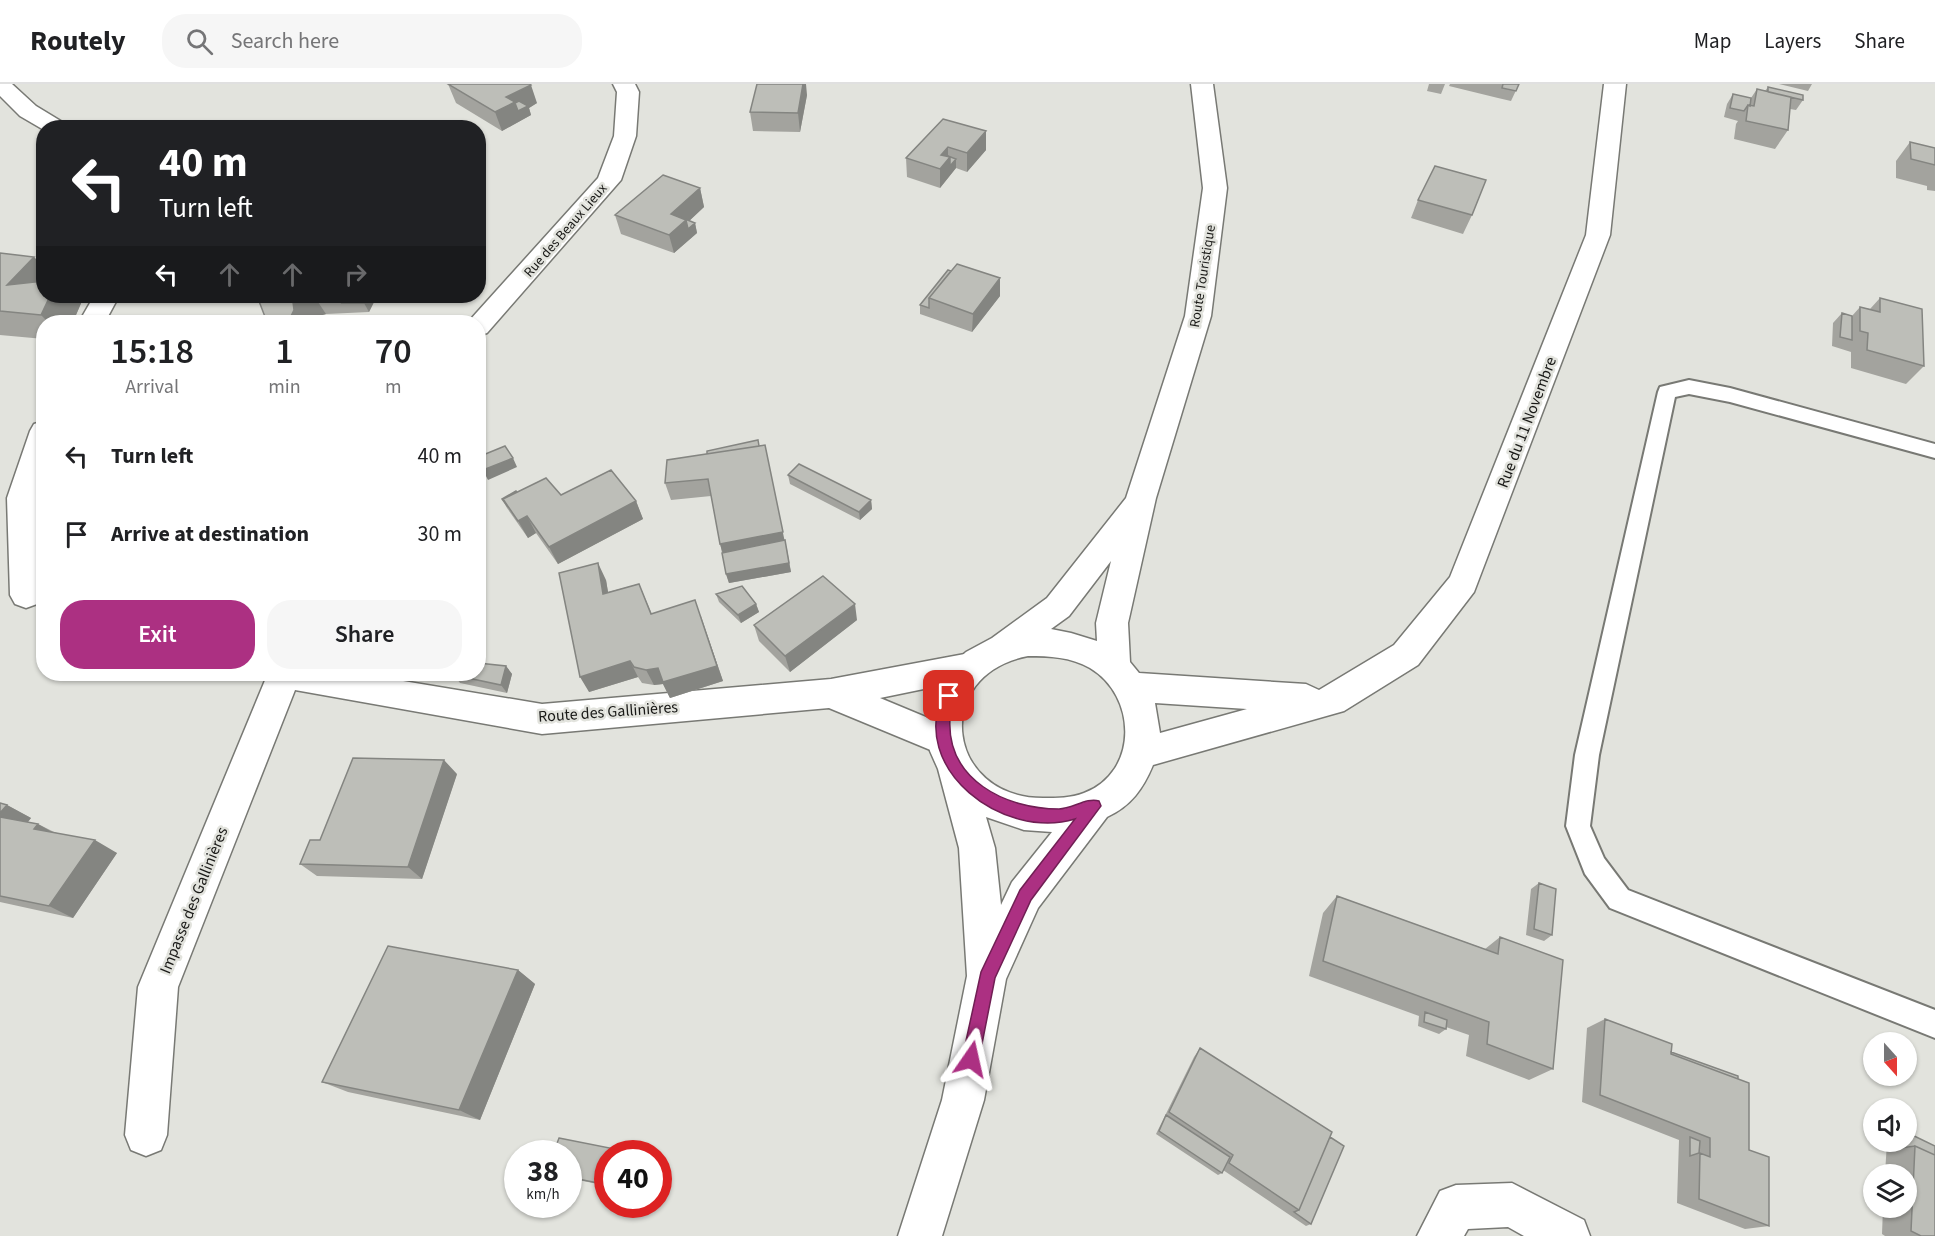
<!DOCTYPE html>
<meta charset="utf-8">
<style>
:root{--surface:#fff;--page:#f6f6f6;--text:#202124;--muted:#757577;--line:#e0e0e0;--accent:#ac3082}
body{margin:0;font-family:"Source Sans 3",sans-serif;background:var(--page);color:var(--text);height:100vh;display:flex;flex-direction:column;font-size:22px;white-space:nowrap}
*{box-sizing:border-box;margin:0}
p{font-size:20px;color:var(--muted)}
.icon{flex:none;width:33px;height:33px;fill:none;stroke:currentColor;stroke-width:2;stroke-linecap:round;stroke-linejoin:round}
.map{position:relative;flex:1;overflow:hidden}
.panel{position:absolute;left:36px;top:231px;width:450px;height:366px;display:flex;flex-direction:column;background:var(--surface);border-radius:24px;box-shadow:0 2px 4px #0004}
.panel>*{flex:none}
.hud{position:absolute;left:36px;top:36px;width:450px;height:183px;border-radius:24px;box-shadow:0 2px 4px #0004;background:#202124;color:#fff;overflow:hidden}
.needle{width:39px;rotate:159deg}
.controls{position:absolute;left:1863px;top:948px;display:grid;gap:12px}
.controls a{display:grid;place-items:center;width:54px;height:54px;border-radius:50%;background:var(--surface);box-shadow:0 2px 4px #0004;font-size:30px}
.speed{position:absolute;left:504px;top:1056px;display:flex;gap:12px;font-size:30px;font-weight:700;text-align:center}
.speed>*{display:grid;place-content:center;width:78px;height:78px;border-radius:50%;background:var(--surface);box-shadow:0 2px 4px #0004;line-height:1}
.speed small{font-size:15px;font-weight:400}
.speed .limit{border:9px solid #d22;background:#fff;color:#111}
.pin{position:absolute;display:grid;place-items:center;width:51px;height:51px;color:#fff;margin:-26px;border-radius:12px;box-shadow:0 3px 9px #0006}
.me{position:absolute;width:66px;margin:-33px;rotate:11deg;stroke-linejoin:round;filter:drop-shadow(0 0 4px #0008)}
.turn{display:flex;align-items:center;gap:21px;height:126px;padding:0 24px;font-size:27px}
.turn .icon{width:78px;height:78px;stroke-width:2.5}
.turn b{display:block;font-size:42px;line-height:51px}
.lanes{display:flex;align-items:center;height:57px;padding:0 24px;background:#0003;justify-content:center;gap:30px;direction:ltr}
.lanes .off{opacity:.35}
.eta{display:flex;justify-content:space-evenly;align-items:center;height:102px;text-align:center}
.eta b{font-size:36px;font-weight:600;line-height:42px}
.primary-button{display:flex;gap:12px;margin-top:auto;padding:12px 24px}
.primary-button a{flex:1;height:69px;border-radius:24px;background:var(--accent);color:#fff;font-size:24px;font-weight:600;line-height:69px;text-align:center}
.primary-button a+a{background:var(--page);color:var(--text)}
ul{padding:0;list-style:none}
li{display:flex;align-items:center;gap:18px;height:78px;padding:0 24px}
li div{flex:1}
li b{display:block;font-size:22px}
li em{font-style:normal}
header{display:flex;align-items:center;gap:36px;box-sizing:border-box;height:84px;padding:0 30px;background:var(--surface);border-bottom:2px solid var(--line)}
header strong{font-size:28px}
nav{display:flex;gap:33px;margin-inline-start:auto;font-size:21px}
.search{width:420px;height:54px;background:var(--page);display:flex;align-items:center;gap:15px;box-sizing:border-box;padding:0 21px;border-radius:24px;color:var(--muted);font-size:22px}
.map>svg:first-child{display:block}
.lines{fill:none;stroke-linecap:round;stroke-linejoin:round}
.lane-casing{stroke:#787974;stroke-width:4}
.street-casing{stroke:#787974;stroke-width:3}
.secondary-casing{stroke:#787974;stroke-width:3}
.lane{fill:#fff;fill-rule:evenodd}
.street{fill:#fff;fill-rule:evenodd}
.secondary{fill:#fff;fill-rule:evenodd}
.wall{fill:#a3a39e}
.shaded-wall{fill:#848581}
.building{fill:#bdbeb8;stroke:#848581;stroke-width:1.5}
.route{fill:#ac3082;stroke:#701f54;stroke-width:1.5}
.labels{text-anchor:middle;stroke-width:5;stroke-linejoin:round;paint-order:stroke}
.far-street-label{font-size:14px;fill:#191917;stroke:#e2e3dd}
.street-label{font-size:16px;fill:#191917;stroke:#e2e3dd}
</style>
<header>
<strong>Routely</strong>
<div class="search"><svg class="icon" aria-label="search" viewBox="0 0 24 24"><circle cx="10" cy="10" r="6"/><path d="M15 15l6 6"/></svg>Search here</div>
<nav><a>Map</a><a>Layers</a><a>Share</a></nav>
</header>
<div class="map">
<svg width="1935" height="1152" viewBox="0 0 1935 1152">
<rect width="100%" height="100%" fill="#e2e3dd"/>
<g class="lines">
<g class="lane-casing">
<path id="lane" d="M1689,296L1730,304L1935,360V374L1730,318L1689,310L1675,313L1599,671L1590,742L1604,774L1628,806L1935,926V954L1610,824L1585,790L1566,742L1575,671L1658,308L1660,303Z"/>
</g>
<g class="street-casing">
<path id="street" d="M0,0H12L36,22L64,39L67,44H44V46L20,32L0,12Z
M613,0H635L639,8L636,52L621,96L487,249L478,252V238H468L469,237L598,94L614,52L617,8Z
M94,212H119L105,238H79Z
M44,337V393L37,414L42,511L37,520L26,524L15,520L10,511L7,414L30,347L34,340Z
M970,569L982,573L987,583L982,593L880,614L957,646L962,657L957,668L945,672L829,624L542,650L295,606L178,903L167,1051L161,1066L146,1072L131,1066L125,1051L138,903L266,594L265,590H361L542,620L831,595Z
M1512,1099L1584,1136L1590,1152H1524L1508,1143L1468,1145L1464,1152H1417L1440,1107L1456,1101Z"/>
</g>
<g class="secondary-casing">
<path id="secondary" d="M1191,0H1213L1227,104L1211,232L1156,414L1128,539L1130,578L1139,589L1306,600L1319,606L1394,561L1450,493L1586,151L1604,0H1626L1610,151L1474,508L1418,581L1344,627L1153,681C1143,705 1131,722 1107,733L1038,824L1006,895L984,1016L942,1152H898L942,1016L967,892L959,764L938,685L930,667L927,648L928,628L940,599L951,582L966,568L992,554L1047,514L1126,414L1185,232L1203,104ZM1111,477L1096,539L1097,557L1071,549L1051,545L1069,532ZM1028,572C1050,572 1070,573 1090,584C1137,612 1139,688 1084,709C1071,714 1057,714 1043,714C946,714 930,591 1028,572ZM1155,619L1247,625L1160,649ZM986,733L1024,746L1052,748L1012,798L1001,821L995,764Z"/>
</g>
<use href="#lane" class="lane"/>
<use href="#street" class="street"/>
<use href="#secondary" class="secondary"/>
</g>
<path class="wall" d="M448,0L537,19L529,24L531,31L502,47L456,19Z
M1429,0H1445L1441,10L1427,7Z
M1450,0H1519L1511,17L1498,14V13V14L1449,2Z
M1779,0H1812L1808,7Z
M1768,3L1803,16L1796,26L1790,25L1788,46L1775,65L1734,55L1736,40L1738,37L1724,33L1727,20L1733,10L1751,14L1757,5L1765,7Z
M807,11L800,48L753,47L750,28Z
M943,35L986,66L967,88L956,84L940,104L907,93L906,74Z
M1910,58L1935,64V107L1927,106V102L1896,94V77Z
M700,104L704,123L689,137L695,139L697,149L674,169L621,150L615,131Z
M1418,116L1472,131L1463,150L1411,134Z
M0,169L44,212L82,217L73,238H44V255L0,251Z
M948,186L1000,212L972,248L920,230V221Z
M257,212H377L369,228L326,230L305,236V238H267Z
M1880,214L1924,282L1906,300L1851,284V268L1832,262L1833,239L1842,229L1852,232L1860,223L1870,225Z
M707,370L787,465L791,488L729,499L726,490L711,412L671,416L665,399Z
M788,391L871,416L872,425L860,436L790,400Z
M561,411L636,417L643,435L558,480L536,449L528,454L507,424L502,415Z
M606,496L608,508L639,500L652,530L701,532L723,597L670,614L663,600L654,601L642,599L638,593L589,608Z
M716,510L756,520L759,528L741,539L719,518Z
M857,536L790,588L759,557L754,541Z
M506,582L512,590L507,609L460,599L454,591Z
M457,690L422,795L317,792L300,780Z
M0,719L7,721L31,734L28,738L38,740L54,748L117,769L73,834L0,818Z
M1539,799L1552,851L1544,857L1526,851L1531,805Z
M1337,812L1485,865L1500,853L1553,985L1529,996L1466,972L1469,951L1446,943V945L1439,950L1418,942L1419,932L1309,892L1323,829Z
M518,886L535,900L480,1036L348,1008L322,998Z
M1605,935L1671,968L1749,1066L1769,1142L1745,1145L1677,1119L1679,1056L1582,1018L1587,944Z
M1200,964L1330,1053L1311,1140L1306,1142L1223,1086L1222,1089L1218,1091L1156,1050L1194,973Z
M1887,1058H1906L1935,1062V1152H1885L1882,1150L1883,1124H1906V1090H1885Z
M568,1070H608V1102L568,1094Z"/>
<path class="shaded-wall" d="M803,0H806L807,11L800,48L798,29Z
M531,1L537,19L529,24L531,31L502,47L495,28L506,13Z
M986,47V66L967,88V69Z
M948,63V75L950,73L956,75V84L940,104V85L941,71Z
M700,104L704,123L687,139H695L697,149L674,169L669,151L671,130Z
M34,173L44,183V212H77L82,217L73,238H48L41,231L7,201Z
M1000,194V212L972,248L973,230Z
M312,212H314L326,230L305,236V238H278L293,218Z
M337,212H356L342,219Z
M367,212H377L369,228L364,219Z
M765,361L791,488L729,499L726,490L725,477L720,460Z
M513,374L517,383L488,396L483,386Z
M871,416L872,425L860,436L859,428Z
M636,417L643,435L558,480L549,463Z
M527,432L536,449L528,454L518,437Z
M598,479L606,496L611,526L603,510Z
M695,516L723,597L670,614L663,600L654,601L646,586Z
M756,520L759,528L741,539L738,531Z
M855,520L857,536L790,588L785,572Z
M630,577L638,593L589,608L580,593Z
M506,582L512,590L507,609L501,601Z
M444,676L457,690L422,795L408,783Z
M7,721L31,734L22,745L0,733V729Z
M38,740L61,753L34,745Z
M95,756L117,769L73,834L49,822Z
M518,886L535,900L480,1036L459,1026Z"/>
<path class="building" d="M448,0H530L531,1L506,13L515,18L495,28Z
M757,0H803L798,29L750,28Z
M1503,0H1519L1516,7L1502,4Z
M1768,3L1803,11V16L1768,8Z
M1757,5L1791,13L1788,46L1746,37L1748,21L1754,22Z
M1733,10L1751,14L1750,22L1748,21L1744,27L1730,24Z
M519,17L528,22L518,27L515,19Z
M943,35L986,47L967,69L948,63L941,71L950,73L940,85L906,74Z
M1910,58L1935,64V81L1911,75Z
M948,72L956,75L950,82V73Z
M1435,82L1486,96L1472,131L1418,116Z
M663,91L700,104L671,130L686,136L669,151L615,131Z
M680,133L695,139L688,145L686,136Z
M0,169L34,173L7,201L44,197V212H50L41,231L0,227Z
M957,180L1000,194L973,230L929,214Z
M948,186L951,187L929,214V224L920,221Z
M257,212H312L293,218L294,226L290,234L278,238H267Z
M346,212H367L364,219H342Z
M1880,214L1922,225L1924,282L1867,266L1868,249L1860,247V223L1880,228Z
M1842,229L1852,232V256L1840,253Z
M758,356L759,362L707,370V367Z
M765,361L783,448L720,460L708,395L665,399L667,376Z
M505,362L513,374L483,386L478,379V373Z
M799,380L871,416L859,428L788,391Z
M611,386L636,417L549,463L527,432L518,437L503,415L546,394L561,411Z
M516,407L517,408L503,415L508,423L502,415Z
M785,456L789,479L726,490L722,469Z
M598,479L603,510L639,500L651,530L695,516L717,582L663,598L658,584L646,586L634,583L630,577L580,593L559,489Z
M823,492L855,520L785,572L754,541Z
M742,502L756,520L738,531L716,510Z
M478,579L506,582L501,601L454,591L455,590H478Z
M353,674L444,676L408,783L300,780L310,756H320Z
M0,719L7,721L0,729Z
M0,733L38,740L34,745L95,756L49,822L0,812Z
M1539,799L1556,805L1552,851L1534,845Z
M1337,812L1498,870L1500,853L1563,876L1553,985L1487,960L1489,938L1323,877Z
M388,862L518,886L459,1026L322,998Z
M1425,928L1447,936L1446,945L1424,938Z
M1605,935L1672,960L1671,970L1749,999V1066L1769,1073V1142L1699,1115L1700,1069L1710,1073V1054L1600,1011Z
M1200,964L1332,1048L1299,1126L1229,1079L1233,1071L1169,1028Z
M1671,968L1738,992V995L1671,970Z
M1166,1031L1230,1073L1222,1089L1159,1047Z
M1906,1048L1935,1062V1071L1915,1062L1901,1064V1058H1906Z
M1330,1053L1344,1062L1311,1140L1294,1128L1299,1126Z
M1690,1053L1700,1057L1699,1069L1690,1072Z
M559,1054L630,1068V1070H608V1101L568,1093V1070H553Z
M1915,1062L1935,1071V1152H1921L1911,1147Z"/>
<path class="route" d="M949,606L954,608L956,612C954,619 951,627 950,634C946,696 1006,725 1059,725C1072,725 1087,713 1099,717L1101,722L1031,816L995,894L979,975L977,981L971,984L965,981L962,975L981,888L1020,806L1075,735C1004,757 907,685 944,608Z"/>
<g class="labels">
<g class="far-street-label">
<text transform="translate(565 146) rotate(-49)" y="5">Rue des Beaux Lieux</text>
<text transform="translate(1202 192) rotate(-81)" y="5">Route Touristique</text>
</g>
<g class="street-label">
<text transform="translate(1526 338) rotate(-69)" y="6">Rue du 11 Novembre</text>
<text transform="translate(608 627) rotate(-4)" y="6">Route des Gallinières</text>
<text transform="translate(193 816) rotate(-68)" y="6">Impasse des Gallinières</text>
</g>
</g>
</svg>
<div class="controls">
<a><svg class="needle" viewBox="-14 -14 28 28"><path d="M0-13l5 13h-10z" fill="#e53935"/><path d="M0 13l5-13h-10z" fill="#757577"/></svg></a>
<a><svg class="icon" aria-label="sound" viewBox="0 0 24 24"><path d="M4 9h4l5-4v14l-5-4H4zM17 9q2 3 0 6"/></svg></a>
<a><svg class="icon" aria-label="layers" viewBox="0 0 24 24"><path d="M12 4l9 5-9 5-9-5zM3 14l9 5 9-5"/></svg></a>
</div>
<div class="speed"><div>38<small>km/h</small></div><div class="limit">40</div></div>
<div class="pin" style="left:949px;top:612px;background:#d93025"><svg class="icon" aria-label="arrive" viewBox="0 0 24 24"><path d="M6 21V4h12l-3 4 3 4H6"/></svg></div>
<svg class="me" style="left:971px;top:975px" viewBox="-20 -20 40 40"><path d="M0-17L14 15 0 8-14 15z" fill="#ac3082" stroke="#fff" stroke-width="4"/></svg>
<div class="hud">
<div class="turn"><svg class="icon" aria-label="left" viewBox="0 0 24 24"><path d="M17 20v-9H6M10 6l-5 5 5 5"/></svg><div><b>40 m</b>Turn left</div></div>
<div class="lanes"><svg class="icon" aria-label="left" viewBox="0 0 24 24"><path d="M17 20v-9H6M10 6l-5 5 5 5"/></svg><svg class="icon off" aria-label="ahead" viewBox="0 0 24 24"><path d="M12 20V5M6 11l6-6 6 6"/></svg><svg class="icon off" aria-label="ahead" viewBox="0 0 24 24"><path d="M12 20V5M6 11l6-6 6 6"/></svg><svg class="icon off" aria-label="right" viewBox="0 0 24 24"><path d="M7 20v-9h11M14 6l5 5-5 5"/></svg></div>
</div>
<section class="panel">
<div class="eta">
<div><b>15:18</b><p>Arrival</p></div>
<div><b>1</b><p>min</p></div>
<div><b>70</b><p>m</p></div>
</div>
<ul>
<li><svg class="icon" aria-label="left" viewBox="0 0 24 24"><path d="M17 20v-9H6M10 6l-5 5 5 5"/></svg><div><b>Turn left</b></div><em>40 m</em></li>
<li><svg class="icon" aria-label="arrive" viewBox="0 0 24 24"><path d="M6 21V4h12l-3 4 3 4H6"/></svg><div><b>Arrive at destination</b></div><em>30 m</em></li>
</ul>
<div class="primary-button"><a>Exit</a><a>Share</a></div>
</section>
</div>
